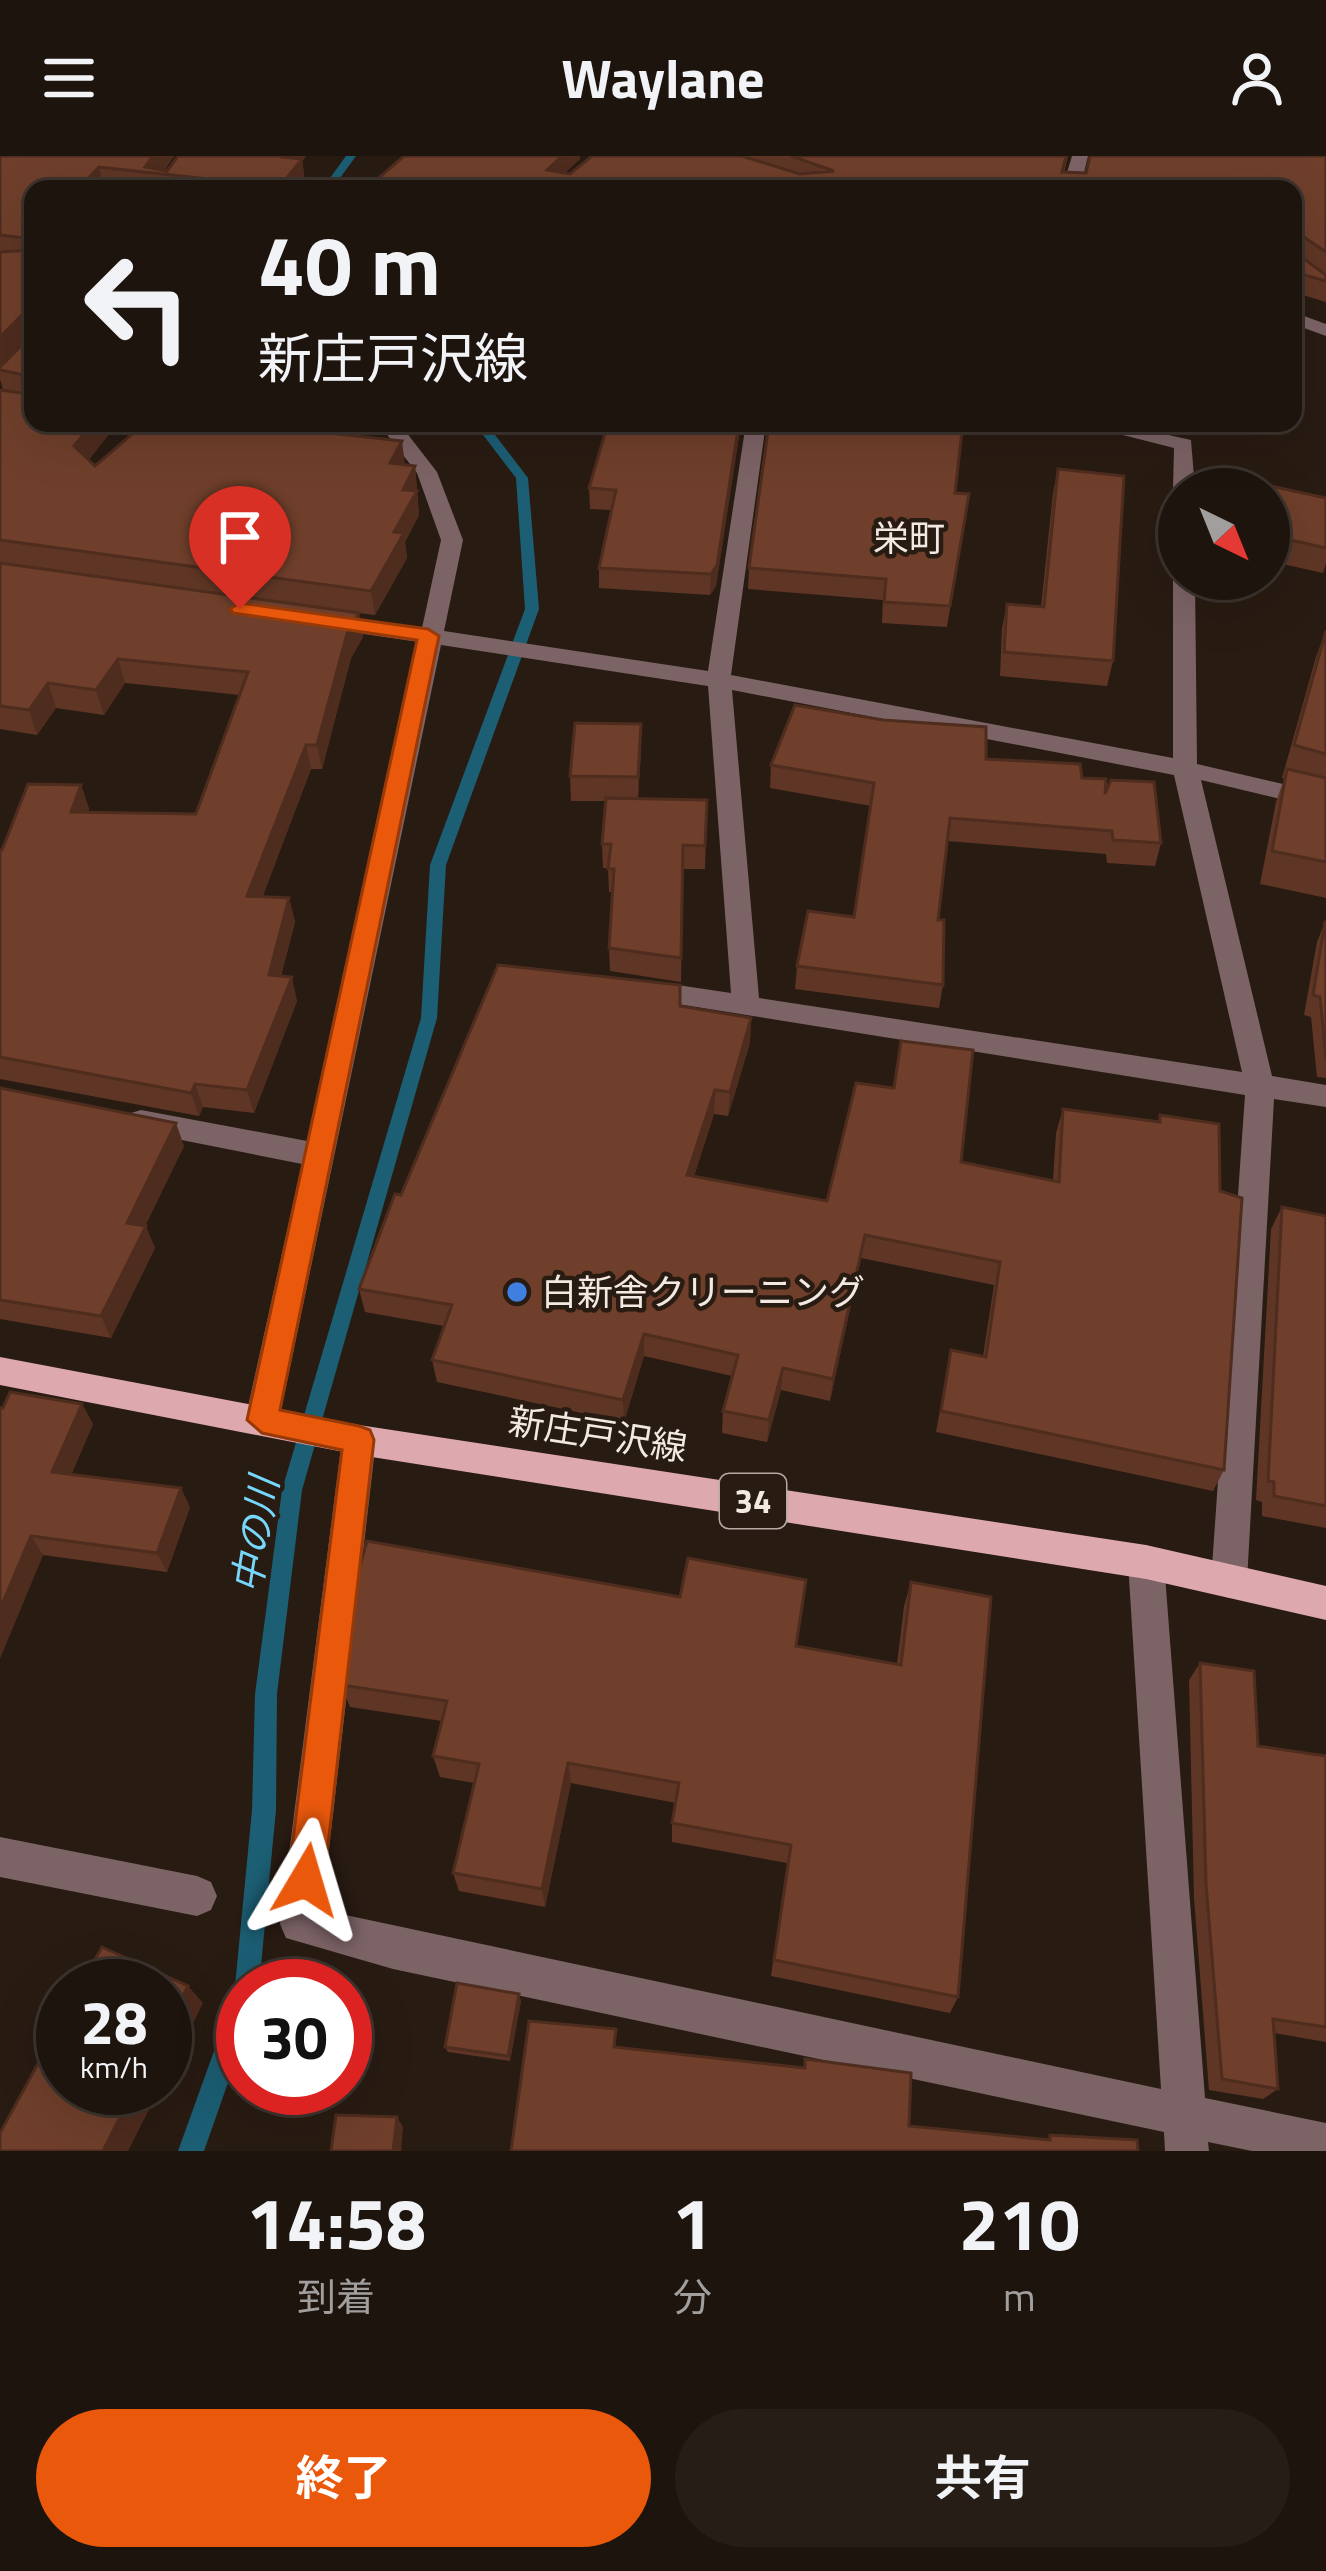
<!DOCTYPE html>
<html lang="ja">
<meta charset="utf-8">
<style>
:root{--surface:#1e140e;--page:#261d17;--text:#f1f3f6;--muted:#a19e9e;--line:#3c332e;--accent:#ea580c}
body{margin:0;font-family:"Titillium Web","Noto Sans JP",sans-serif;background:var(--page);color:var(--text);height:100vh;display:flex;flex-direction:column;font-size:45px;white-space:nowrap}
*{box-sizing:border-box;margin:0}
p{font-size:39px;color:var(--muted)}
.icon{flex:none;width:66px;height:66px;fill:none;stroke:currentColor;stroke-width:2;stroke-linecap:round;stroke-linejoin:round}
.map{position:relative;height:1995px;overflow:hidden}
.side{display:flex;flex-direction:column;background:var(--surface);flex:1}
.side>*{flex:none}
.guide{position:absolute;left:24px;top:24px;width:1278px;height:252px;border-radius:24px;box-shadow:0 12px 48px #0002,0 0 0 3px var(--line);background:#1e140e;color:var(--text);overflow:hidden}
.needle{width:78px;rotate:137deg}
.buttons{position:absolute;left:1158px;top:312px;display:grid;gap:24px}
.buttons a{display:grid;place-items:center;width:132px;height:132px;border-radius:50%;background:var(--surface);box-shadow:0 12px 48px #0002,0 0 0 3px var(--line);font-size:60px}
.speed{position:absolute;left:36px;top:1803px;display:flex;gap:24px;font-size:60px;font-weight:700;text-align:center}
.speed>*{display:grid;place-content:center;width:156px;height:156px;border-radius:50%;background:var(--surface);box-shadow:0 12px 48px #0002,0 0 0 3px var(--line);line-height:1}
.speed small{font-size:30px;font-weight:400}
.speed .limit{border:18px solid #d22;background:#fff;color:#111}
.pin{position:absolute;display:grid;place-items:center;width:102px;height:102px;color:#fff;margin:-123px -51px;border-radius:50% 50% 50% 0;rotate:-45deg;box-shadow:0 0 12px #0007}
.pin .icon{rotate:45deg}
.me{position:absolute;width:132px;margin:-66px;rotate:7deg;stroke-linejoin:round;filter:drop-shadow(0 0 9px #0008)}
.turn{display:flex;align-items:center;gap:42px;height:252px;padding:0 36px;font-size:54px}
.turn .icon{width:156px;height:156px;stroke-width:2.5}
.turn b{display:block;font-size:84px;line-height:102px}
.eta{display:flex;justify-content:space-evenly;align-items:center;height:204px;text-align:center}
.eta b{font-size:72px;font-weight:700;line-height:84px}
.action{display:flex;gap:24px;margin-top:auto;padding:24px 36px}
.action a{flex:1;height:138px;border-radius:72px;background:var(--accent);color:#fff;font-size:48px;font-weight:700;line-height:138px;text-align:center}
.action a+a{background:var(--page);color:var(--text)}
header{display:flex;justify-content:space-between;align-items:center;height:156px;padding:0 36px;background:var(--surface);font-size:54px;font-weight:700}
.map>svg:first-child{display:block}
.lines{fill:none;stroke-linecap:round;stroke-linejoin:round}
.stream{fill:#1c5e74;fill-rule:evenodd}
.minor{fill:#7c6366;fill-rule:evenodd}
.primary{fill:#dda8ae;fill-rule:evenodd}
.wall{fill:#5f3625}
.shaded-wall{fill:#4e2c1e}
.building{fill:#6f3f2b;stroke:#4e2c1e;stroke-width:3}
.route{fill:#ea580c;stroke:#983908;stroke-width:3}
.shop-dot{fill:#3f7fe0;stroke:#281b12;stroke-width:4.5}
.labels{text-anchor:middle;stroke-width:9;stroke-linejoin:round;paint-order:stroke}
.shield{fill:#281b12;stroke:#b6aba4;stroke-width:3}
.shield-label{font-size:33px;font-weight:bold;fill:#f3e9e3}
.far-quarter-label{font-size:36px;fill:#f3e9e3;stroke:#281b12}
.poi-label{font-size:36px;fill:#f3e9e3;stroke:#281b12;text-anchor:start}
.street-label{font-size:36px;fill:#f3e9e3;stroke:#281b12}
.water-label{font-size:39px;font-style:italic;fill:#77d7fb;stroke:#281b12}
</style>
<header><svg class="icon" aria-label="menu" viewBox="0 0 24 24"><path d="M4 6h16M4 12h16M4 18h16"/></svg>Waylane<svg class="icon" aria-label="person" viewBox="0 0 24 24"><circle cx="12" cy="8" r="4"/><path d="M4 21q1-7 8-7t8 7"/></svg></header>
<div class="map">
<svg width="1326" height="1995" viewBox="0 0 1326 1995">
<rect width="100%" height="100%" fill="#281b12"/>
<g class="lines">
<path class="stream" d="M346,0H356L332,33H322Z
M474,267H486L528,322L539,453L446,709L437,862L302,1334L277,1538L276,1654L259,1830H243V1884L204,1995H178L231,1848L238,1838L235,1830L252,1654L255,1538L282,1334L421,862L430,709L525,453L516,322Z"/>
<path class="minor" d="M1072,0H1088L1080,33H1062Z
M1293,156L1326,168V180L1293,168Z
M378,267H399L437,316L463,384L444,475L708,515L746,267H766L731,519L1173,602V423L1179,418V423H1195L1197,608L1326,638V654L1201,624L1272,920L1326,929V951L1274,943L1247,1425L1242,1437L1229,1442L1216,1437L1211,1425L1245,939L634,841L630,834L644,824L731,837L708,530L701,529L441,489L279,1264L274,1274L262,1279L250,1274L245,1264L302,1008L141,976L131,973L126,965L131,957L141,954L307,985L419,486L323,472L312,465L323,458L422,472L441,384L417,317ZM732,534L1174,619L1242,916L759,842Z
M1076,267H1114L1191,284L1195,333H1179V338L1173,333L1174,292Z
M359,1269L371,1273L376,1284L322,1754L1161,1933L1128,1406L1133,1394L1146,1389L1159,1394L1164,1406L1205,1942L1326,1967V1995H1252L1208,1986L1209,1995H1165L1164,1976L393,1813L286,1782L280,1768L342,1284L347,1273Z
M0,1681L197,1720L211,1726L217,1740L211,1754L197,1760L0,1721Z"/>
<path class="primary" d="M0,1201L359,1269L1146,1389L1326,1430V1464L1146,1423L359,1299L0,1229Z"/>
</g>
<path class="wall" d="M0,0H174L164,15H167L178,0H306L302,4L305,25L299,33H33V267L95,310L145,267H304L288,268L289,272L405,309L415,310L419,359L405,386L407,402L375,459L359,457L363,481L351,502L322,613H311L262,741L289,742L295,766L281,820L297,845L254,957L203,951L199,960L0,923V694H2L81,629L89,653L88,656L196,658L240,539L125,527L104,559L56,552L37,579L0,573V234H3L0,223Z
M592,0H1068L1064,17H1086L1326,0V146L1296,137L1293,140V33H366L580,3L565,17L570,18Z
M541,267H741L716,430L710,439L599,432V412L611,354L590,353L589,332L606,274L542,271Z
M1058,313L1113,505L1107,530L1000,520L1002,472L1007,448L1041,451L1053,337Z
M1269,333L1326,342V407L1323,417L1269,405Z
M955,337L969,338L947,471L882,467L883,444L748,433L749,412Z
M1326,474V742L1260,728L1276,646L1284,623L1282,622L1316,501Z
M641,593L638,642L707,644L705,713H683L681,826L610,815L609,792L612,736H609L608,712H603L602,688L605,645H571L570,620Z
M986,603L1082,622L1105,638L1161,687L1155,710L1107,707L1106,698L947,685L938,764L943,829L939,852L795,833L797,810L854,761L871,650L770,632L771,609Z
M1325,766L1326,922L1317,921L1311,861L1304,859L1317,786Z
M680,850L751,862L750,887L728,960L714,958L694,1020L827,1045L961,1006L1053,1025L1056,977L1063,953L1158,966L1160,959L1224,1314L1213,1335L936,1276L951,1194L983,1200L994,1129L861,1102L830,1245L781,1234L767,1286L722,1277L723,1255L732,1220L644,1200L624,1266L437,1226L432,1204L444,1170L365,1156L359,1133L401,1039Z
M0,932L184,990L145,1070L155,1092L111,1182L0,1163Z
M1282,1051L1326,1060V1372L1262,1360V1346L1256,1344L1271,1073Z
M82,1248L93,1268L71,1319L190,1351L167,1416L43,1399L0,1502V1252Z
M911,1426L958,1841L950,1857L771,1820L787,1707L672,1686V1667L676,1647L571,1627L545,1751L459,1735L453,1717L474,1627L440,1621L433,1600L442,1565L350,1551L341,1529L796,1490L897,1508L904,1450Z
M1200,1507L1258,1590L1326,1600V1886L1274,1877L1278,1933L1263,1943L1209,1934L1194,1742L1189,1524Z
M521,1845L510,1905L448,1896L445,1891Z"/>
<path class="shaded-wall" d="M153,0H174L161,18L145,11Z
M284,0H306L302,4L305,25L299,33H278Z
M562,0H580V3L548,33L547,14Z
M99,11L104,33H78Z
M1301,118L1296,137L1293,140V126Z
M23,158L30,181L0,212V181Z
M93,267H118L81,314L74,290Z
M739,267H741L716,430L710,439L711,418Z
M402,285L405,309L390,307Z
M415,310L419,359L405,386L407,402L375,459L371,435L394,376L403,334Z
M359,457L363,481L351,502L322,613L317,589L347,478Z
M118,503L125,527L104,559L96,534Z
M48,527L56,552L37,579L29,554Z
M641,568V593L638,646V621Z
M306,589L311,613L254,764L247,740Z
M81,629L89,653L80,680L71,656Z
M289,742L295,766L275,842L269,819Z
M292,821L297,845L254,957L247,934Z
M751,862L750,887L728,960L730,936Z
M195,928L203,951L199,960L191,937Z
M715,934L714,958L687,1043V1019Z
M176,967L184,990L136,1089L127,1067Z
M146,1070L155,1092L111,1182L101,1160Z
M865,1079L861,1102L830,1245L833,1223Z
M644,1178V1200L624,1266L623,1244Z
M783,1212L781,1234L767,1286L769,1264Z
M82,1248L93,1268L64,1336L52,1316Z
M181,1332L190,1351L167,1416L157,1397Z
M31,1380L43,1399L0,1502V1453Z
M568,1607L571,1627L545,1751L542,1733Z
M188,1830L203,1847L165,1923V1874Z
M519,1838L521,1845L510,1905L508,1900Z
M135,1932H160L128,1995H103Z
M397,1961L403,1971L401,1995H393Z"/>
<path class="building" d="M0,0H153L145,11L167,15L178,0H284L283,1L302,3L278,33H199L208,23L99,11L78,33H33V81L31,83L0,79Z
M404,0H562L547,14L570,18L592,0H742L800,18L834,15L791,0H1066L1062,16L1086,17L1090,0H1326V96L1295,75L1296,97L1326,119V125L1301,118L1293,126V33H366Z
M33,94V267H93L74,290L95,310L145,267H286L283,272L402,285L390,307L415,310L403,334L417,335L394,376L404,377L371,435L0,384V234L29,238V220L0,214V211L29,182V158H23L0,181V96Z
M608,267H739L717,409L711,418L599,412L616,334L589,332Z
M769,267H963L955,337L969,338L950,450L884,446L886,423L749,412Z
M1058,313L1124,320L1113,505L1004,496L1007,448L1044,451Z
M1238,323L1326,342V392L1269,379V333H1234Z
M0,407L359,457L347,478L317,589H306L247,740L289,742L269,819L292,821L247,934L195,928L191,937L0,901V694H2L28,628L81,629L71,656L196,658L248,516L118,503L96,534L48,527L29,554L0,550Z
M1326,475V598L1294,589Z
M795,549L883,564L986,571V603L1080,608L1082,622L1106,623L1105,638L1111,624L1154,626L1161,687L1113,684L1112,675L950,662L938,764H944L943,829L797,810L808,755L854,761L874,627L771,609Z
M575,567L641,568L638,621L570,620Z
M1287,613L1326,622V706L1272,695Z
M606,642L707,644L705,690L683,689L681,802L609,792L614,713H608L611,688H602Z
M1325,766H1326V902L1320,841L1313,839Z
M498,809L680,829V850L751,862L730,936L715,934L687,1019L827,1045L856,927L894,932L901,885L973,894L961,1006L1059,1026L1063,953L1160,966V959L1219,968L1220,1035L1242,1042L1224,1314L941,1255L951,1194L986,1201L1000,1106L865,1079L833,1223L783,1212L769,1264L723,1255L738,1199L644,1178L623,1244L432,1204L452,1149L359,1133L395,1038L401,1039Z
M0,932L176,967L127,1067L146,1070L101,1160L0,1144Z
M1282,1051L1326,1060V1350L1274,1340V1326L1268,1325Z
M10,1236L82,1248L52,1316L181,1332L157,1397L31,1380L0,1453V1252H3Z
M367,1385L680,1441L688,1402L806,1424L796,1490L901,1509L911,1426L991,1441L958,1841L774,1804L791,1689L672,1667L679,1627L568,1607L542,1733L453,1717L479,1608L433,1600L447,1545L341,1529L352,1436Z
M1200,1507L1254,1515L1258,1590L1326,1600V1871L1273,1863L1278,1933L1222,1923L1206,1728Z
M102,1791L188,1830L165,1874V1830H80Z
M457,1827L519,1838L508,1900L445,1891Z
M63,1862V1932H135L103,1995H0V1977Z
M529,1865L616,1873L614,1891L805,1912V1903L911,1917L909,1970L1050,1984V1979L1137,1984L1138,1995H511Z
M336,1959L397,1961L393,1995H331Z"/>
<path class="route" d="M240,447L428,473L439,480L280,1254L359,1270L370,1274L374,1284L324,1724L318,1737L306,1742L293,1737L288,1724L342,1294L262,1277L247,1264L417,484L233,457L230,453Z"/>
<circle class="shop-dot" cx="517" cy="1136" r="12"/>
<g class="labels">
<rect class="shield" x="720" y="1318" width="66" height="54" rx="9"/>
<g class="shield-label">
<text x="753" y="1357">34</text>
</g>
<g class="far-quarter-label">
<text x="909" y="395">栄町</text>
</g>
<g class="poi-label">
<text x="541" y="1149">白新舎クリーニング</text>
</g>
<g class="street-label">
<text transform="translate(598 1278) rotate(9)" y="13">新庄戸沢線</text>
</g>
<g class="water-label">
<text transform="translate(255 1379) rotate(-81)" y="14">中の川</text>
</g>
</g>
</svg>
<div class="buttons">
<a><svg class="needle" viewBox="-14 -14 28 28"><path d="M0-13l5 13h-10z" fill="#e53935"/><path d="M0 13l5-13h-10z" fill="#a19e9e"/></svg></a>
</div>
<div class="speed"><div>28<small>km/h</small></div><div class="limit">30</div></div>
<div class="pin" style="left:240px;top:453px;background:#d93025"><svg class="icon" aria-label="arrive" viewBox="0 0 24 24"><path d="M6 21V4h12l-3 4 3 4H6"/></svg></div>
<svg class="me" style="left:306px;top:1724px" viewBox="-20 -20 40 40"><path d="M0-17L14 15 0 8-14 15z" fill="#ea580c" stroke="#fff" stroke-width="4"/></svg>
<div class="guide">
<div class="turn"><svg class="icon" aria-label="left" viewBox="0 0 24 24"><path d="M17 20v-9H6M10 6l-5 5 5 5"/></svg><div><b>40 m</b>新庄戸沢線</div></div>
</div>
</div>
<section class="side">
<div class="eta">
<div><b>14:58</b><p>到着</p></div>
<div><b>1</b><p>分</p></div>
<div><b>210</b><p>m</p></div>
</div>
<div class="action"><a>終了</a><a>共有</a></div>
</section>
